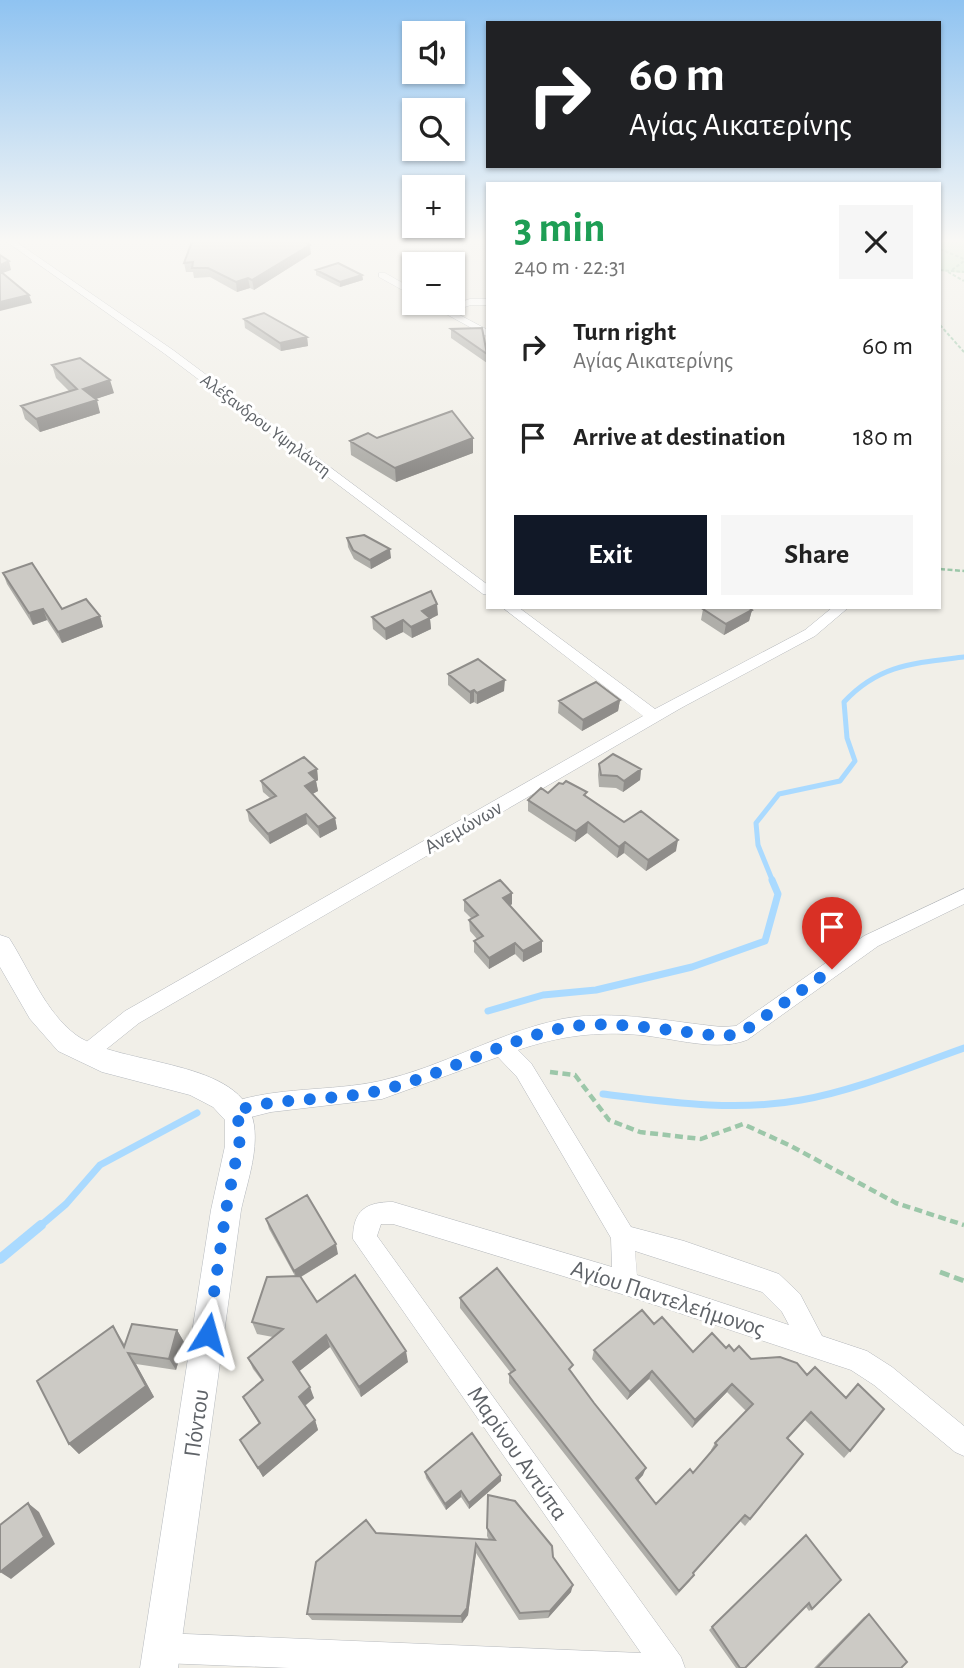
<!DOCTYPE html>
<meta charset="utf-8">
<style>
:root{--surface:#fff;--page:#f6f6f6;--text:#222;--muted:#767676;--accent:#111827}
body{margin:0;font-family:"Alegreya Sans",sans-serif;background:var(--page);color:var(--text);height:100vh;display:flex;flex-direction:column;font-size:26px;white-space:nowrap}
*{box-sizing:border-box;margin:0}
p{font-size:23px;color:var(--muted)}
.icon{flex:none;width:38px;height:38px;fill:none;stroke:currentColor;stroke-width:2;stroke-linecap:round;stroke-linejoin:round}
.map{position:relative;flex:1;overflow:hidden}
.panel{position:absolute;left:486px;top:182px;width:455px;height:427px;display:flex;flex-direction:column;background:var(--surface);border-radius:0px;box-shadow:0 2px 5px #0004}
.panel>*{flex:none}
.hud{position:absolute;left:486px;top:21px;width:455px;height:147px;border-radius:0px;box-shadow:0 2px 5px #0004;background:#202124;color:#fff;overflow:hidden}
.buttons{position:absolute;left:402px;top:21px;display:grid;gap:14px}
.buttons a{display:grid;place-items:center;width:63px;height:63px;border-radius:0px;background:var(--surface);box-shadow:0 2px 5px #0004;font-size:35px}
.pin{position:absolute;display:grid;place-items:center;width:60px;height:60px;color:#fff;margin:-72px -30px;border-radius:50% 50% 50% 0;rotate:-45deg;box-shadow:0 0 7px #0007}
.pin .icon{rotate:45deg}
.me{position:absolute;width:77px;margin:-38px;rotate:8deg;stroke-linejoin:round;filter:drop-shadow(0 0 5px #0008)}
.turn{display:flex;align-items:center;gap:24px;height:147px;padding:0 28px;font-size:32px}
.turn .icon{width:91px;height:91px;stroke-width:2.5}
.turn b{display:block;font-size:49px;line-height:60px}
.round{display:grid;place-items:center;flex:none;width:74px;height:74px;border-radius:0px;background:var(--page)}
.overview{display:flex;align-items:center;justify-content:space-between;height:119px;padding:0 28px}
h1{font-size:42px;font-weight:700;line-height:52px;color:#1e9e55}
.action{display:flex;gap:14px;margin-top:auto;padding:14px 28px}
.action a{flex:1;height:80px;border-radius:0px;background:var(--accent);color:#fff;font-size:28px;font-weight:700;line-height:80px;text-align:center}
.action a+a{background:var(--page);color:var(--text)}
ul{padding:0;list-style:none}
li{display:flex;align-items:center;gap:21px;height:91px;padding:0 28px}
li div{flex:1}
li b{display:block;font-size:26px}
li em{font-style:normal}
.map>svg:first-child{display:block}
.green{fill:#c5e8c5}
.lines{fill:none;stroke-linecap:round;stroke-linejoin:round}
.stream-far2{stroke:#aadaff;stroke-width:5}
.stream-far1{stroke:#aadaff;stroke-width:7}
.stream{stroke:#aadaff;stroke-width:10}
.street-casing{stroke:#b5b8bc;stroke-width:1}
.secondary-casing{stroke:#b6babf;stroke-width:1}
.path-far3{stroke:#9cc7a9;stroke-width:2;stroke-dasharray:3.5 2;stroke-linecap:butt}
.path-far2{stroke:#9cc7a9;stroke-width:2.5;stroke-dasharray:5 2.5;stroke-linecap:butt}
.path-far1{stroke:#9cc7a9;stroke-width:4.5;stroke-dasharray:8 4.5;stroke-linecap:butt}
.path{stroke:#9cc7a9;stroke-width:5;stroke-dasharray:10 5;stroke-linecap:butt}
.street{fill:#fff;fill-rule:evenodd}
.secondary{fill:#fff;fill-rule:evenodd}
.wall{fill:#afaea9}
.shaded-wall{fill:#8f8d8a}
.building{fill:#cccac5;stroke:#8f8d8a;stroke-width:2}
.route{stroke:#1a73e8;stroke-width:12;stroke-dasharray:0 21.6}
.labels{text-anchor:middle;stroke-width:6;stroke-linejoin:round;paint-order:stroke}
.far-street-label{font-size:18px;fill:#5f6368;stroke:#fff}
.street-label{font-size:21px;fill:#5f6368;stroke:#fff}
.near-street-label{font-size:24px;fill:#5f6368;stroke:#fff}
</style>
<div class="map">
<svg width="964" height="1668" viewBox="0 0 964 1668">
<rect width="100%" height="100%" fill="#f1efe8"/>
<path class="green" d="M940,239H964V273L940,271Z"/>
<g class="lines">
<path class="stream-far2" d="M773,882L758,845L756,823L779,794L840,781L855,761L847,738L844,702C879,664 915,663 964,657"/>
<path class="stream-far1" d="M488,1011L543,995L596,990L692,967L765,941L778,894L772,880
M603,1094C668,1102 736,1112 801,1100C857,1090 910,1067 964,1048
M39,1227L66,1204L100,1165L197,1113"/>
<path class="stream" d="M0,1259L41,1225"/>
<g class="street-casing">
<path id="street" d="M3,239H12L173,350L488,585V595L483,594L165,354Z
M379,273H385L415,290V297L379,277Z
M470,299H488V305H471L452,311L488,330V337L426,303H438L445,307Z
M502,607H518L655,709L805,630L833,607H849L815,636L681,708L139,1023L94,1059L87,1062L80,1059L77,1053L80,1047L125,1011L643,716Z
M964,889V904L878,946L747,1040C715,1052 674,1038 640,1035C597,1031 559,1036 518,1050L531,1063L631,1227L684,1241L779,1274L800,1294L822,1336L867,1351L892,1367L964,1426V1456L955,1452L874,1385L851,1370L625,1295L393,1224H381L377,1236L681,1657L685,1668H289L162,1663L152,1658L147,1648L152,1638L162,1633L641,1653L353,1239C353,1210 366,1202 393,1202L612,1267L611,1238L517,1077L498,1057L382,1099L271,1112L235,1121L227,1118L224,1111L227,1104C276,1086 330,1092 380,1081C443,1067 499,1032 562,1019C614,1009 670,1022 722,1027L736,1026L864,936ZM635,1251L762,1292L782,1312L789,1325L637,1275Z"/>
</g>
<g class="secondary-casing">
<path id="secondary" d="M0,935L9,938C29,969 45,1012 76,1035C121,1067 245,1058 254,1125C258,1153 247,1183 241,1210L178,1668H140L211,1210L225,1146V1120L213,1107L190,1095L102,1072L58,1051L30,1019L0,967Z"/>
</g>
<path class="path-far3" d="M940,249L964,259
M940,270L964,272
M952,270L964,261
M948,272L964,281
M940,325L964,352"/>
<path class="path-far2" d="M940,569L964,571"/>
<path class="path-far1" d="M550,1072L575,1075L609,1120L640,1132L701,1139L743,1124L791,1146L896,1203L964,1225"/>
<path class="path" d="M940,1272L964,1281"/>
<use href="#street" class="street"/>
<use href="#secondary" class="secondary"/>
</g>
<path class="wall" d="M311,254L254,290L250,288L237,292L210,277L194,278L193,272H186L184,263Z
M316,270L362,275L363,280L340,287L316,275Z
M244,319L307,337L308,346L281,351L245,328Z
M451,329L487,354V363L451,338Z
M52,365L114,393L95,399L100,413L40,432L25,419L21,406L69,391L56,378Z
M377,438H473V453L396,482L351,455L350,441Z
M347,538L391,558L371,569L354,559L348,547Z
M3,573L62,609L100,616L103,627L62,643L47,620L33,625L7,584Z
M703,609L752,610L749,621L724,635L701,620Z
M438,615L430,619L431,629L412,638L403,632L386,640L373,629L372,617Z
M448,674L504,691L477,704L474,702L470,704L448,685Z
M620,700L618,711L582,731L558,713L559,701Z
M599,764L641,769L640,780L623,792L616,788L599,787L598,775Z
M317,769L318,780L316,781L318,791L312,794L335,818L337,829L320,838L307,824L270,844L249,821L247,810L270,798L263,792L261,781Z
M548,793L586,797L624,822L676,851L646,871L624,853L617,858L587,833L575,842L528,811V800Z
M464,900L512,904L510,906L542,941V952L523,962L515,954L489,969L474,952V941L477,939L470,931L469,920L472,919L464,911Z
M266,1219L338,1254L301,1277L317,1302L408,1362L361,1397L330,1347L299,1371L314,1398L305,1406L315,1420L318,1430L263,1477L240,1440L259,1424L243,1397L262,1381L253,1369L248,1358L273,1337L257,1334L252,1322L295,1276L269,1229Z
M460,1298L572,1373L643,1475L638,1481L656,1504L693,1473L712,1451L711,1450L715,1443L746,1411L727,1392L692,1428L649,1379L627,1400L592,1359L594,1350L654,1324L693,1352L726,1348L751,1359L780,1357L850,1451L844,1458L805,1420L788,1439L803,1454L745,1526L740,1521L693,1574L690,1581L676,1596L509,1383V1374L511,1373L460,1308Z
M113,1326L125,1345L177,1330L184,1342L176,1370L136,1364L154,1397L79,1454L69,1444Z
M425,1472L501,1475V1481L469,1509L461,1497L446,1510L426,1478Z
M488,1495L553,1557L571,1592L548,1618L519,1620L476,1553L468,1615L462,1623L312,1620L307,1614L376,1533L489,1540L487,1536Z
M806,1535L812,1609L809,1611L806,1607L745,1668H736L709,1630Z
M869,1614L901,1668H814L864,1617Z"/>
<path class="shaded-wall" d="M310,245L311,254L254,290L252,280Z
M9,261L11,270L0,274V265Z
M362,275L363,280L340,287V282Z
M248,278L250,288L237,292L236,282Z
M29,295L32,303L0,311V302Z
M307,337L308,346L281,351L280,343Z
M110,380L114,393L87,402L83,389Z
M97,400L100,413L40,432L36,419Z
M473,438V453L396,482L395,468Z
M390,549L391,558L371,569L370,560Z
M437,604L438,615L430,619L431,629L412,638L411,627L422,611Z
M43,609L47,620L33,625L29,613Z
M752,610L749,621L724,635L726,624Z
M100,616L103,627L62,643L58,632Z
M403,620V632L386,640L385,629Z
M505,680L504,691L477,704V693Z
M474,690V702L470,704V692Z
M620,700L618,711L582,731L583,720Z
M317,769L318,780L316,781L318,791L307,797L305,786L309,773Z
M641,769L640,780L623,792L624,781Z
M306,814L307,824L270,844L268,834Z
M335,818L337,829L320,838L318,827Z
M588,822L587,833L575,842L576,831Z
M678,840L676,851L646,871L648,860Z
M625,842L624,853L617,858L619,847Z
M512,893V904L503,909V898Z
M542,941V952L523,962V951Z
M515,943V954L489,969V958Z
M336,1244L338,1254L297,1279L294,1271Z
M177,1330L184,1342L176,1370L169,1359Z
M326,1335L330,1347L297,1373L293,1362Z
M406,1351L408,1362L361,1397L359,1387Z
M128,1353L136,1364L154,1397L79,1454L69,1444Z
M652,1371L649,1379L627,1400L630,1392Z
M732,1384L727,1392L692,1428L695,1420Z
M310,1387L314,1398L303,1407L299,1397Z
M315,1420L318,1430L263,1477L258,1468Z
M646,1468L643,1475L633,1485L636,1478Z
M501,1475V1481L469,1509V1503Z
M461,1491V1497L446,1510L445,1504Z
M28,1503L39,1512L55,1544L11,1579L0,1572Z
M476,1544V1553L468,1615L462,1623L461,1616Z
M573,1585L571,1592L548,1618L550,1611Z"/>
<path class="building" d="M193,239H303L310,245L252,280L248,278L236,282L208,268H192L193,262L184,263Z
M0,255L9,261L0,265Z
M338,263L362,275L340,282L316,270Z
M0,271L29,295L0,302Z
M264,313L307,337L280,343L244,319Z
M482,328L487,354L451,329Z
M80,358L110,380L83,389L97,400L36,419L21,406L77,389L52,365Z
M452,411L473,438L395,468L350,441L368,433L377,438Z
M364,535L390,549L370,560L353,550L347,538Z
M32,563L62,609L86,599L100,616L58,632L43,609L29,613L3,573Z
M431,591L437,604L422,611L430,618L411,627L403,620L385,629L372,617Z
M706,607H748L752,610L726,624L703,609Z
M478,659L505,680L477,693L474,690L470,692L448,674Z
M596,682L620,700L583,720L559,701Z
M613,754L641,769L624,781L617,776L601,775L599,764Z
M304,757L317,769L309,773L316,780L305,786L335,818L318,827L306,814L268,834L247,810L276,796L261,781Z
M566,781L587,792L584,795L624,822L641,811L678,840L648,860L625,842L619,847L588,822L576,831L528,800L541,788L548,793L559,783L563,784Z
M500,880L512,893L503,898L542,941L523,951L515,943L489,958L474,941L483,936L469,920L478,915L464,900Z
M307,1195L336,1244L294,1271L266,1219Z
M497,1268L573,1365L569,1369L594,1403L646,1468L636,1478L656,1504L690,1469L693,1473L717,1445L715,1443L753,1404L732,1384L695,1420L652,1371L630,1392L594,1350L642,1310L654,1324L662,1317L693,1352L712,1333L726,1348L729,1345L734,1351L739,1346L751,1359L780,1357L797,1363L807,1375L815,1367L846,1398L858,1384L884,1409L850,1451L811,1412L787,1438L803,1454L750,1519L745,1515L693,1573L694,1575L679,1591L509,1374L515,1370L460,1298Z
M355,1275L406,1351L359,1387L326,1335L293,1362L310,1387L299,1397L315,1420L258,1468L240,1440L260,1423L243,1397L263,1380L248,1358L283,1329L252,1322L267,1277L300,1276L317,1302Z
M132,1324L177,1330L169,1359L128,1353L146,1386L69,1444L37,1381L113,1326L124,1347Z
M472,1433L501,1475L469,1503L461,1491L445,1504L425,1472Z
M488,1495L515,1501L552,1546L553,1557L573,1585L550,1611L520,1613L476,1544L467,1608L461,1616L307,1614L316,1562L366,1520L376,1533L495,1540L487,1528Z
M28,1503L44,1537L0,1572V1525Z
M806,1535L841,1580L812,1609L809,1603L745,1668H740L712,1627Z
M869,1614L907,1662L901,1668H817Z"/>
<linearGradient id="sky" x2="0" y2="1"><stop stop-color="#8fc3f1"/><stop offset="0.51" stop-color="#f9f8f5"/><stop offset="1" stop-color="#f9f8f5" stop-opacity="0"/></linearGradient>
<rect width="964" height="472" fill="url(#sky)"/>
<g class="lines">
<path class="route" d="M208,1334L226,1210L240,1139V1126L235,1111C281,1096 329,1102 377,1091C441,1077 499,1041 563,1028C608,1018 675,1032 722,1036L740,1034L832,969"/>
</g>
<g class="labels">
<g class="far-street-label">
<text transform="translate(266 425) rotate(37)" y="6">Αλέξανδρου Υψηλάντη</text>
</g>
<g class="street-label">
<text transform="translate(463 827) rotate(-30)" y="7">Ανεμώνων</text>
</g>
<g class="near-street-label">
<text transform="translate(668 1298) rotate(18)" y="8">Αγίου Παντελεήμονος</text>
<text transform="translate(196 1423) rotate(-82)" y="8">Πόντου</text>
<text transform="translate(518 1453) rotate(55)" y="8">Μαρίνου Αντύπα</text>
</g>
</g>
</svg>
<div class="buttons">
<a><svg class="icon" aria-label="sound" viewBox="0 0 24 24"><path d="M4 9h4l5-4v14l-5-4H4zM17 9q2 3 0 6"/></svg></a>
<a><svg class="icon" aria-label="search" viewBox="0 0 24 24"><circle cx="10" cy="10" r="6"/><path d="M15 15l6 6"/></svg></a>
<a>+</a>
<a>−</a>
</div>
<div class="pin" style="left:832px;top:969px;background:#d93025"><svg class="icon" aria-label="arrive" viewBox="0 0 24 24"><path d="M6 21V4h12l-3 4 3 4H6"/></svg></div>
<svg class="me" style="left:208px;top:1334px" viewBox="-20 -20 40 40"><path d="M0-17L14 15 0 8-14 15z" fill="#1a73e8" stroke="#fff" stroke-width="4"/></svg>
<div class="hud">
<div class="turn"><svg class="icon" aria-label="right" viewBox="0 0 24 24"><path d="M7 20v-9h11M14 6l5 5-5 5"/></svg><div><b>60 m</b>Αγίας Αικατερίνης</div></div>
</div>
<section class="panel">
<div class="overview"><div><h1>3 min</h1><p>240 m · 22:31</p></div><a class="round"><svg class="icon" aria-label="close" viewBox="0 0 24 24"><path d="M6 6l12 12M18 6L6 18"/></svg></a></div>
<ul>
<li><svg class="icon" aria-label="right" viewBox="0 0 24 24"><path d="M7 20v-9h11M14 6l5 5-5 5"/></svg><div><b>Turn right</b><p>Αγίας Αικατερίνης</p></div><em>60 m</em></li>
<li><svg class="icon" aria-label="arrive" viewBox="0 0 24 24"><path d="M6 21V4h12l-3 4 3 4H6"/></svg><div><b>Arrive at destination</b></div><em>180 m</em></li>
</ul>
<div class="action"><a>Exit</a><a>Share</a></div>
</section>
</div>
